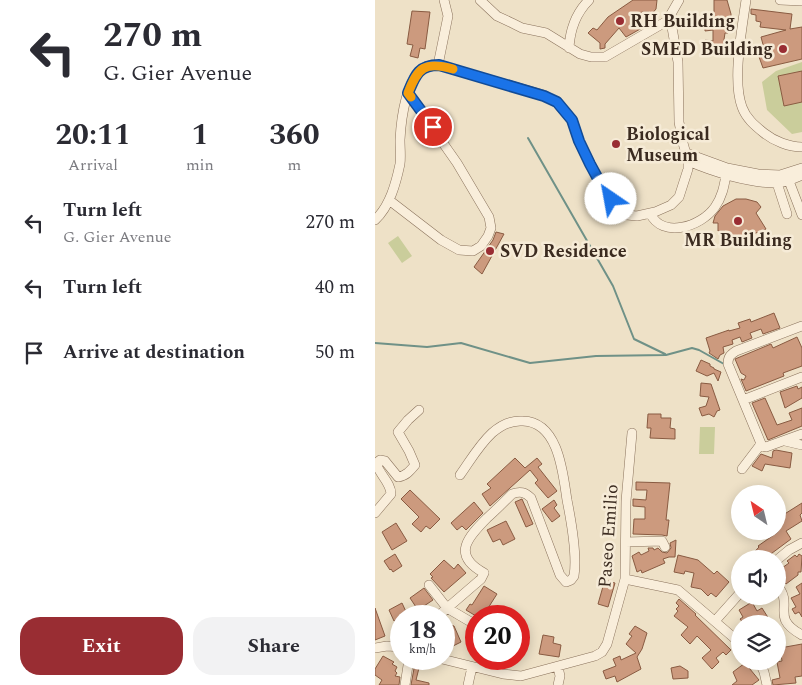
<!DOCTYPE html>
<style>
:root{--surface:#fff;--page:#f2f2f3;--text:#2b2b33;--muted:#7c7c81;--accent:#992d33}
body{margin:0;font-family:Spectral,serif;background:var(--page);color:var(--text);height:100vh;display:flex;flex-direction:column;font-size:19px;white-space:nowrap}
*{box-sizing:border-box;margin:0}
p{font-size:16px;color:var(--muted)}
.icon{flex:none;width:28px;height:28px;fill:none;stroke:currentColor;stroke-width:2;stroke-linecap:round;stroke-linejoin:round}
.map{position:relative;flex:1;overflow:hidden}
.details{display:flex;flex-direction:column;background:var(--surface);width:375px}
.details>*{flex:none}
.top-card{background:#fff;color:var(--text);overflow:hidden}
.needle{width:32px;rotate:325deg}
.tools{position:absolute;left:356px;top:485px;display:grid;gap:10px}
.tools a{display:grid;place-items:center;width:55px;height:55px;border-radius:50%;background:var(--surface);box-shadow:0 2px 12px #0003;font-size:25px}
.speed{position:absolute;left:15px;top:605px;display:flex;gap:10px;font-size:25px;font-weight:700;text-align:center}
.speed>*{display:grid;place-content:center;width:65px;height:65px;border-radius:50%;background:var(--surface);box-shadow:0 2px 12px #0003;line-height:1}
.speed small{font-size:12px;font-weight:400}
.speed .limit{border:8px solid #d22;background:#fff;color:#111}
.pin{position:absolute;display:grid;place-items:center;width:42px;height:42px;color:#fff;margin:-21px;border:2px solid #fff;border-radius:50%;box-shadow:0 1px 5px #0007}
.me{position:absolute;width:55px;margin:-28px;rotate:327deg;stroke-linejoin:round;filter:drop-shadow(0 0 4px #0008)}
.turn{display:flex;align-items:center;gap:18px;height:105px;padding:0 20px;font-size:22px}
.turn .icon{width:65px;height:65px;stroke-width:2.5}
.turn b{display:block;font-size:35px;line-height:42px}
.eta{display:flex;justify-content:space-evenly;align-items:center;height:85px;text-align:center}
.eta b{font-size:30px;font-weight:700;line-height:35px}
.primary-button{display:flex;gap:10px;margin-top:auto;padding:10px 20px}
.primary-button a{flex:1;height:58px;border-radius:20px;background:var(--accent);color:#fff;font-size:20px;font-weight:700;line-height:58px;text-align:center}
.primary-button a+a{background:var(--page);color:var(--text)}
ul{padding:0;list-style:none}
li{display:flex;align-items:center;gap:15px;height:65px;padding:0 20px}
li div{flex:1}
li b{display:block;font-size:19px}
li em{font-style:normal}
main{display:flex;flex:1;min-height:0}
.map>svg:first-child{display:block}
.green{fill:#cacd9b}
.lines{fill:none;stroke-linecap:round;stroke-linejoin:round}
.stream{stroke:#6f9187;stroke-width:2}
.building{fill:#cc9a7e;stroke:#895b42}
.minor-casing{stroke:#8a725c;stroke-width:10}
.minor{stroke:#f9eedb;stroke-width:9}
.route-casing{stroke:#114b97;stroke-width:12}
.route{stroke:#1a73e8;stroke-width:9}
.slow{stroke:#f59e0b;stroke-width:9}
.poi-dot{fill:#992d33;stroke:#f6ebd7;stroke-width:2}
.labels{text-anchor:middle;stroke-width:5;stroke-linejoin:round;paint-order:stroke}
.poi-label{font-size:18px;font-weight:bold;fill:#3b2b20;stroke:#f6ebd7;text-anchor:start}
.street-label{font-size:18px;fill:#3b2b20;stroke:#f6ebd7}
</style>
<main>
<section class="details">
<div class="top-card">
<div class="turn"><svg class="icon" aria-label="left" viewBox="0 0 24 24"><path d="M17 20v-9H6M10 6l-5 5 5 5"/></svg><div><b>270 m</b>G. Gier Avenue</div></div>
</div>
<div class="eta">
<div><b>20:11</b><p>Arrival</p></div>
<div><b>1</b><p>min</p></div>
<div><b>360</b><p>m</p></div>
</div>
<ul>
<li><svg class="icon" aria-label="left" viewBox="0 0 24 24"><path d="M17 20v-9H6M10 6l-5 5 5 5"/></svg><div><b>Turn left</b><p>G. Gier Avenue</p></div><em>270 m</em></li>
<li><svg class="icon" aria-label="left" viewBox="0 0 24 24"><path d="M17 20v-9H6M10 6l-5 5 5 5"/></svg><div><b>Turn left</b></div><em>40 m</em></li>
<li><svg class="icon" aria-label="arrive" viewBox="0 0 24 24"><path d="M6 21V4h12l-3 4 3 4H6"/></svg><div><b>Arrive at destination</b></div><em>50 m</em></li>
</ul>
<div class="primary-button"><a>Exit</a><a>Share</a></div>
</section>
<div class="map">
<svg width="427" height="685" viewBox="0 0 427 685">
<rect width="100%" height="100%" fill="#eee1c7"/>
<path class="green" d="M427,62V132L417,134L392,110L387,82L401,71Z
M23,236L37,256L27,263L13,243Z
M325,427H340L339,454H324Z"/>
<g class="lines">
<path class="stream" d="M153,138L238,286L259,339L290,354
M0,343L52,347L86,343L155,363L221,356L291,355L317,348L324,350L349,364"/>
</g>
<path class="building" d="M258,0H282L281,9L276,15L274,12H267L258,17L267,28L251,37L244,28L230,44V48L225,49V43L213,33L218,28L222,30L233,17Z
M339,0H352L356,14V20H353V33H350L347,53L337,52L336,50L331,49V45H329L330,40L338,41V30L330,31V13L339,12Z
M376,9L417,14L415,29L427,27V59L388,68L383,54L390,52L386,37L411,30L385,27L386,22L381,21V15L376,14Z
M37,11L55,12L50,49L45,48L43,58L35,56L38,45L32,44Z
M427,71V102L409,106L403,76Z
M361,199H371L382,202L386,207L381,213L391,229L353,244L350,231H343V223H338L340,216L348,206Z
M121,232L129,234L107,274L99,267L118,240Z
M399,313L405,328L388,334L386,329L375,333L377,338L367,342L365,337L357,340L358,344L348,347L349,353L345,355L343,359L334,353L335,351L331,338L354,330V331L365,328L363,323L375,319L376,322Z
M422,337L427,348V366L408,373L409,376L371,391L366,379L369,380L371,376L366,373L360,359L396,344L398,348Z
M326,360L335,364V366L339,368V369L346,372L343,381L339,373L332,376L321,371Z
M326,383L336,384L345,410L342,411L339,417L334,414L327,416L324,408L331,406L334,397L325,396Z
M422,386L423,389L427,387V398L410,408L405,392Z
M390,398L402,425L417,420L414,413L427,408V426L393,440L377,403Z
M273,414H286V418H296L295,428L300,429V439L275,438L276,428H272Z
M401,450L417,453L415,468L390,464L387,471L377,466L386,454L397,458L398,451Z
M140,458L150,468L162,458L167,464L163,467L182,491L173,498L160,483L163,480L155,470L115,506L107,494L116,488L112,484Z
M261,482L295,483L291,520H294L292,536L287,535L258,534L259,519H270V507L258,506V499L271,500L272,490H261Z
M35,490L65,519L55,529L51,526L46,532L37,524L44,517L26,499Z
M147,499L158,524L151,527L140,502Z
M179,500L182,505L179,508L185,516L177,522L167,509Z
M99,502L108,513L91,530L87,526L82,530L76,523Z
M427,503V513L425,515L427,521L411,531L416,539L389,559H373L384,547L383,546L403,532L402,505L408,515Z
M131,521L140,539L128,545L125,539L118,542L112,530Z
M21,523L32,541L17,550L7,532Z
M301,540L300,557H294L288,559L290,563L267,573L266,570L262,572L257,556L264,552L266,555L274,551L273,548H278L279,550L283,548L287,552L292,553L296,548L295,543Z
M20,554L27,566L18,572L16,569L15,570L9,561Z
M424,554L427,556L426,572H423V575L411,584L405,578V575L407,573V568L414,563L412,561L420,555L422,557Z
M303,555L323,560L339,574L342,571L354,582L341,597L336,593L333,596L326,589L316,587L319,573L310,571L309,574L299,572Z
M69,560L79,569L83,564L91,573L69,592L56,578L58,577L55,574Z
M233,581L240,583L233,607L223,604L229,583H233Z
M427,583V617L424,612L420,614L417,609L421,607L416,598L425,594L421,587Z
M109,586L122,594L108,616H101L91,610L95,604L97,605Z
M49,588L58,600L43,610L35,598Z
M304,599L321,614L320,615L356,650L351,655L348,652L341,658L344,662L337,669L327,658L336,650L322,636L315,644L306,635L313,627L299,616L303,611L301,609L304,606L301,603Z
M377,602L382,611L387,608L394,619L387,624H369L365,619L368,617L364,610Z
M27,603L33,616H26V618L19,621L14,610Z
M0,608L10,636L0,640Z
M69,623L79,626L86,642L76,647L69,643Z
M260,626L272,633L267,649L262,657L266,669L242,682L240,676L231,679L228,671L241,666L238,659L245,656L246,660L261,653L251,644L257,636L254,634Z
M168,635L179,637L178,643L186,645L184,657L164,654Z
M427,644V676L420,677L421,683L398,685L397,680L405,678L402,662L407,661L405,648Z
M8,656L19,662L17,664L22,667L20,671L22,673L20,676L25,677L24,685H4L7,680L0,675V669Z
M40,663L45,664L41,680L54,683V685H36Z
M370,663L384,680L377,685H357L362,681L358,672Z
M305,666L313,671V678L298,679L296,668Z"/>
<g class="lines">
<g class="minor-casing">
<path id="minor" d="M105,0L122,16L137,23L147,28L171,33L205,54L216,57H230L292,21L304,0
M371,0C367,29 357,80 367,107C371,118 379,125 389,133C399,141 414,147 427,147
M405,0L427,1
M194,48C195,30 201,13 214,0
M63,65L73,16L69,0
M311,153L352,168L383,174L405,175L427,168
M313,161C338,172 374,183 401,183C410,183 418,179 427,175
M414,181L427,215
M402,183L412,214
M14,200L66,240L84,250L98,251L106,246L113,236L116,228L114,217L82,163L33,93
M275,213C287,239 326,227 340,207C347,197 349,187 351,175
M0,220C15,206 21,183 25,164C26,156 25,148 25,140C26,120 31,75 52,66C56,65 60,65 63,65L169,95L182,103L197,120L204,141L228,189L245,210L252,215L262,216L280,212L296,205L304,197L313,169V161L308,143L304,122L303,62L295,16
M427,326L361,351C355,355 353,357 353,364L387,446L391,447L427,434
M368,400L427,377
M410,441L427,445
M367,469L386,444
M0,513L16,494C16,483 4,474 1,463L5,460L10,461L23,477C31,476 35,471 40,465L34,451L23,432L33,420L44,410
M251,542L287,541L290,547
M402,560L414,550L427,543
M250,579L303,590L365,643
M54,585L72,608L101,625
M402,585C420,606 394,617 427,635
M63,616L106,579L109,573C76,555 93,537 112,518C121,510 129,502 137,494C145,491 150,492 156,498L185,575L191,582L196,580L199,576C202,557 196,520 192,500C188,474 184,422 148,421C136,420 126,425 117,433C104,445 95,461 85,475
M340,621L365,593
M0,648L12,646L26,647
M67,659L128,674L146,676L220,656L227,652L232,644L250,579L251,501L257,433
M384,661L389,672L392,685
M183,667L185,676L183,685
M30,685L34,659
M93,685L97,667"/>
</g>
<use href="#minor" class="minor"/>
</g>
<g class="lines">
<g class="route-casing">
<path id="route" d="M58,127L33,93C40,76 43,65 64,65L169,96L182,102L197,120L204,141L215,164L228,188L236,199"/>
</g>
<use href="#route" class="route"/>
<path class="slow" d="M36,97L33,93C43,67 50,61 78,69"/>
</g>
<g class="poi-dot">
<circle cx="245" cy="21" r="5"/>
<circle cx="408" cy="49" r="5"/>
<circle cx="241" cy="144" r="5"/>
<circle cx="363" cy="221" r="5"/>
<circle cx="115" cy="251" r="5"/>
</g>
<g class="labels">
<g class="poi-label">
<text x="255" y="27">RH Building</text>
<text x="398" y="55" text-anchor="end">SMED Building</text>
<text x="251" y="140">Biological<tspan x="251" dy="21">Museum</tspan></text>
<text x="363" y="246" text-anchor="middle">MR Building</text>
<text x="125" y="257">SVD Residence</text>
</g>
<g class="street-label">
<text transform="translate(233 536) rotate(-86)" y="6">Paseo Emilio</text>
</g>
</g>
</svg>
<div class="tools">
<a><svg class="needle" viewBox="-14 -14 28 28"><path d="M0-13l5 13h-10z" fill="#e53935"/><path d="M0 13l5-13h-10z" fill="#7c7c81"/></svg></a>
<a><svg class="icon" aria-label="sound" viewBox="0 0 24 24"><path d="M4 9h4l5-4v14l-5-4H4zM17 9q2 3 0 6"/></svg></a>
<a><svg class="icon" aria-label="layers" viewBox="0 0 24 24"><path d="M12 4l9 5-9 5-9-5zM3 14l9 5 9-5"/></svg></a>
</div>
<div class="speed"><div>18<small>km/h</small></div><div class="limit">20</div></div>
<div class="pin" style="left:58px;top:127px;background:#d93025"><svg class="icon" aria-label="arrive" viewBox="0 0 24 24"><path d="M6 21V4h12l-3 4 3 4H6"/></svg></div>
<svg class="me" style="left:236px;top:199px" viewBox="-20 -20 40 40"><circle r="19" fill="#fff"/><path d="M0-13L10 11 0 6-10 11z" fill="#1a73e8"/></svg>
</div>
</main>
